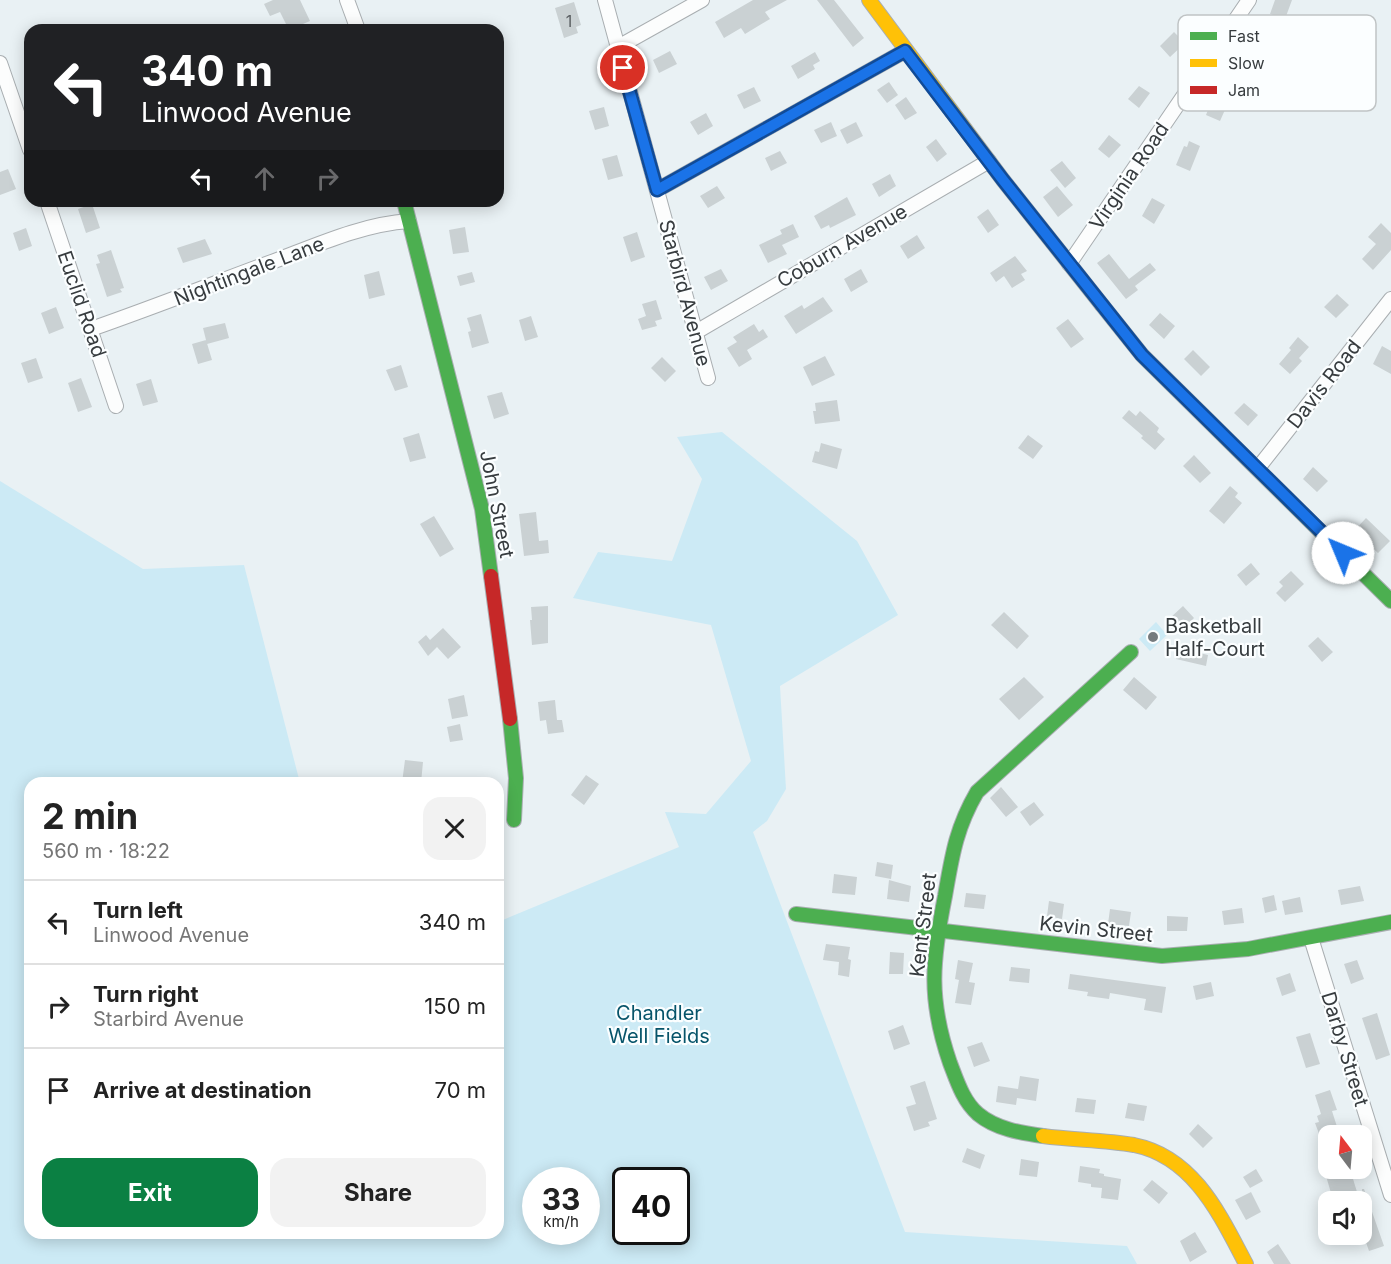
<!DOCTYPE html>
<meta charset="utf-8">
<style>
:root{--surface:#fff;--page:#f2f2f2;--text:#222;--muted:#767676;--line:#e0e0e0;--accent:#0b8043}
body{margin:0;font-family:Inter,sans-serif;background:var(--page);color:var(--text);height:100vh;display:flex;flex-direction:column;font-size:22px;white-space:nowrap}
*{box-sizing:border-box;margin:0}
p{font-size:20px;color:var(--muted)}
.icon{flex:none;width:33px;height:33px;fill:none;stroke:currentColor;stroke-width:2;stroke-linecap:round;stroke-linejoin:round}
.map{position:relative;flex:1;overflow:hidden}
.panel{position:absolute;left:24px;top:777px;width:480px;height:462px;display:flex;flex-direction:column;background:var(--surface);border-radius:18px;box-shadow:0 3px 15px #0003}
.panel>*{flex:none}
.guide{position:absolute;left:24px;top:24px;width:480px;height:183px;border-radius:18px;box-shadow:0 3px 15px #0003;background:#202124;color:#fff;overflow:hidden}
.needle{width:39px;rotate:344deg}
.fabs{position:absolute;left:1318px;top:1125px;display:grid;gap:12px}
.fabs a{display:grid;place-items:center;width:54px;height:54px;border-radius:12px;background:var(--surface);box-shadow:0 3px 15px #0003;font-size:30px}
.speed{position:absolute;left:522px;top:1167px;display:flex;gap:12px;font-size:30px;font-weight:700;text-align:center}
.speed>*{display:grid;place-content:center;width:78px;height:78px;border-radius:50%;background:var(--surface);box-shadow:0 3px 15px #0003;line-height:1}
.speed small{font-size:15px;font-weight:400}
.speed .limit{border:3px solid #111;border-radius:9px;background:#fff;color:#111}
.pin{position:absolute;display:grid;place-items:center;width:51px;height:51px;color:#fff;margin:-26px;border:3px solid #fff;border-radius:50%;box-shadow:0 2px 6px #0007}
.me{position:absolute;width:66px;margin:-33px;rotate:315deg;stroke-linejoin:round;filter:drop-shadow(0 0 4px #0008)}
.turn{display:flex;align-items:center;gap:21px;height:126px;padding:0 18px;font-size:27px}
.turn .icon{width:78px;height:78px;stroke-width:2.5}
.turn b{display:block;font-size:42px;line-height:51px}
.lanes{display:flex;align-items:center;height:57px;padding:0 18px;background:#0003;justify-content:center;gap:30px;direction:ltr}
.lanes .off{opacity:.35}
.round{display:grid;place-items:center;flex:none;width:63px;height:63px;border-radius:18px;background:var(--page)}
.summary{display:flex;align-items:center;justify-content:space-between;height:102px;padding:0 18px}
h1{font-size:36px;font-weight:700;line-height:45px}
.primary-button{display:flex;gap:12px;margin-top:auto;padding:12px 18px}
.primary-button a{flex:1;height:69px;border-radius:18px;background:var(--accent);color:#fff;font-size:24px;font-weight:700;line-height:69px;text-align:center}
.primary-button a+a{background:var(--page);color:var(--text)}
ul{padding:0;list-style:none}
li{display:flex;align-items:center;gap:18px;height:84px;padding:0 18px;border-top:2px solid var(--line)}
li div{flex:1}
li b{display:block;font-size:22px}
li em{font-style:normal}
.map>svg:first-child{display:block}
.green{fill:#cceaf5;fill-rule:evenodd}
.building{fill:#cad1d3}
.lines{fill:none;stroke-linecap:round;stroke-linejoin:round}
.street-casing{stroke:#a9aeb1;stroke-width:16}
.fast-casing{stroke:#a9aeb1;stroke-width:16}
.slow-casing{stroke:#a9aeb1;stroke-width:16}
.jam-casing{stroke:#a9aeb1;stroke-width:16}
.street{stroke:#fcfdfd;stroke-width:14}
.fast{stroke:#4caf50;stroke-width:14}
.slow{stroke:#ffc107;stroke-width:14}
.jam{stroke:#c62828;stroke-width:14}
.route-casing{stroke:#114b97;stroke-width:15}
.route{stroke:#1a73e8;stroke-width:10}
.poi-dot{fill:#757b7e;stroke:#fbfeff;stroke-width:2}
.labels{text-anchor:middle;stroke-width:4.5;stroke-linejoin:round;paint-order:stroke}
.number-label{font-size:16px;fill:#5c6164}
.street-label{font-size:20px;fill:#373c3f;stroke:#fbfeff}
.poi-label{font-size:20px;fill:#373c3f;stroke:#fbfeff;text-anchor:start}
.park-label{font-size:20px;fill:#06546a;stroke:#fbfeff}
.key{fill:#fbfeff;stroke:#c0c4c5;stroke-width:1.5}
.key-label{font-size:16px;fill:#373c3f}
</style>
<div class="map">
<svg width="1391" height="1264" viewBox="0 0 1391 1264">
<rect width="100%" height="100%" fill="#e9f1f4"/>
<path class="green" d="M722,432L857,541L898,615L780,686L786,789L767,821L753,832L905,1232L1127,1246L1137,1264H0V481L143,569L244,565L300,783H30V1233H498V922L679,847L665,812L706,814L751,761L711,625L573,598L598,552L672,561L702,479L677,437ZM536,1180H586V1232H536ZM626,1180H676V1232H626Z
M1156,622L1167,635L1150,651L1139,639Z"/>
<path class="building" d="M273,0H300L310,21L289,30L280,12L270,16L264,4Z
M753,0H787L765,12L770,19L745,34L741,28L724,38L715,22Z
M817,0H834L864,38L853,47Z
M1275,0H1292L1285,19L1270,14Z
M574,2L581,25L576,27L578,33L564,38L555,8Z
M1174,32L1185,43L1170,57L1160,46Z
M670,51L677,64L659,73L653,60Z
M815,52L820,61L813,65L815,69L798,79L791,66Z
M889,82L898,95L887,103L877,90Z
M1139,86L1150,93L1139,108L1128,99Z
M754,87L761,101L744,109L737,95Z
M906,97L917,113L905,120L895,105Z
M1213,97L1228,103L1220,121L1206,115Z
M604,107L609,126L595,130L589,111Z
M706,113L713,126L698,135L690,122Z
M831,122L837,136L821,143L814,130Z
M856,122L863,136L847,144L840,130Z
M1109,135L1121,145L1109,158L1098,149Z
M936,139L947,154L937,162L926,147Z
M1189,141L1200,146L1190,171L1176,165L1184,146L1187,147Z
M780,151L787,163L771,171L765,158Z
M617,155L623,176L608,180L602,159Z
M1062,161L1076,178L1065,188L1050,170Z
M8,169L16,189L0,195V172Z
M890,174L896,186L879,197L872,184Z
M717,186L725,198L708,208L700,196Z
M1057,186L1073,205L1058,217L1043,197Z
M847,197L856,215L830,228L829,225L821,229L814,216Z
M1152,198L1165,205L1154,224L1142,216Z
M92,204L100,228L86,233L78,209Z
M988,209L999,225L988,233L977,217Z
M1381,223L1391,233V250L1373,270L1362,259L1376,244L1368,237Z
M793,224L799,237L782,245L787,254L768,263L759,245L782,234L780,230Z
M465,227L469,252L453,254L449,230Z
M26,228L32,246L19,251L13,233Z
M637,232L645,257L631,262L623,237Z
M917,235L925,248L908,259L900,246Z
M205,239L212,254L183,263L177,248Z
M111,250L124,288L120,289L122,292L107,297L96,264L100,263L97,255Z
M1109,254L1129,279L1150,263L1156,270L1135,286L1138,290L1126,299L1097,263Z
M1015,256L1027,271L1021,274L1025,280L1012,288L1004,276L996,282L990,273Z
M721,269L728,281L711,290L704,277Z
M861,269L868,282L851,292L844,279Z
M379,271L385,295L369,299L364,275Z
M472,272L475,282L460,286L457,276Z
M1337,294L1349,305L1336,318L1324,307Z
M823,297L833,311L796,334L784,316L802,305L804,309Z
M656,300L662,319L655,321L657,326L642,330L638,319L646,316L642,304Z
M56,307L64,328L49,334L41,313Z
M1160,313L1175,326L1164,339L1149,325Z
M481,314L489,343L472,348L468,332L471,331L467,318Z
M531,316L538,337L525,341L519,320Z
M1068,319L1084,339L1071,348L1056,328Z
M225,323L229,338L207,344L203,328Z
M754,324L759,332L763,329L768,337L747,350L752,359L739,367L727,348L737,342L733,337Z
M1298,337L1309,347L1299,358L1302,361L1290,374L1279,364L1291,350L1289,348Z
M206,340L212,360L198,364L192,344Z
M1382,346L1391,351V374L1373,364Z
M1193,350L1210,367L1201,376L1184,359Z
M825,356L835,375L812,386L803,367Z
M662,357L676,371L665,382L651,368Z
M36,358L43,378L28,383L21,363Z
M401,365L408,387L395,391L386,370Z
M81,378L92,407L78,412L68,383Z
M151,379L158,402L143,406L136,384Z
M502,392L509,414L494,419L487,396Z
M837,400L840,421L815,424L813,411H816L815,403Z
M1244,403L1258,415L1248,426L1234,413Z
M1129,410L1136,416L1140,411L1159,428L1157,432L1165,439L1155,450L1141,438L1143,436L1122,418Z
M419,433L426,458L410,462L403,438Z
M1028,435L1043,446L1033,459L1018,448Z
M821,443L842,449L837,469L812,462L815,451L819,452Z
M1194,455L1211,473L1200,483L1183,466Z
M1313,467L1328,481L1317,492L1303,479Z
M1230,486L1238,493L1235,497L1242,503L1224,524L1209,511Z
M536,512L539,541L548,540L549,553L524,556L519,514Z
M434,516L454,549L440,557L420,524Z
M1366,518L1390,541L1378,553L1354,531Z
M1251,563L1260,574L1246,586L1237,575Z
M1291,571L1304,584L1285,602L1276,593L1283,586L1279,582Z
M548,606V643L532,645L530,620H532L531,607Z
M1183,606L1194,618L1182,630L1170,618Z
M1004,612L1029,636L1017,649L991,625Z
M443,628L461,647L448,659L437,647L428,656L418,642L426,635L430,640Z
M1318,637L1333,652L1322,662L1308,646Z
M1179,648L1208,655L1206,666L1176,659Z
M1024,677L1044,697L1019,720L999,699Z
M1134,677L1157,697L1146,710L1123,690Z
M464,695L468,716L452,719L448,699Z
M555,700L557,720H562L564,732L548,734L546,720L540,721L538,702Z
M460,724L463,740L450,742L447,727Z
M405,760L423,762L421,783H402Z
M586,775L599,784L584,805L571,795Z
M1001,787L1018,807L1006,817L990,798Z
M1034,802L1044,815L1030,826L1020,812Z
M877,862L893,865L891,879L875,876Z
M834,874L857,877L855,895L832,893Z
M889,880L911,886L909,902L887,899Z
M1360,886L1364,901L1341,905L1338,890Z
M966,893L986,895L984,909L964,907Z
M1274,895L1277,910L1265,913L1262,898Z
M1300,897L1303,912L1285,915L1282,901Z
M1049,901L1064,904L1062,919L1047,916Z
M1242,908L1244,923L1224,925L1222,911Z
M1110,909L1131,912L1129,926L1108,924Z
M1167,916L1188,917L1187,931H1167Z
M826,944L850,947L848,959L851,960L849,977L838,975L839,962L823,960Z
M890,952L904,953L903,974H889Z
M958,960L973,963L969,982L975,983L971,1005L955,1003L959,980L955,979Z
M1357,960L1364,979L1351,984L1344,964Z
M1011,967L1030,969L1029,983L1009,981Z
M1290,973L1296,991L1282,996L1276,978Z
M1070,974L1166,987L1162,1013L1144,1010L1146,999L1110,993L1109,999L1087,996L1088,992L1068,989Z
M1211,982L1214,996L1196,1000L1193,986Z
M1377,1013L1390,1055L1376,1060L1362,1018Z
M903,1025L910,1044L894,1050L888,1031Z
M1310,1033L1320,1064L1306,1068L1296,1037Z
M982,1042L990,1061L974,1067L967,1047Z
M1020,1076L1039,1079L1036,1101L1017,1098L1016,1105L996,1102L998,1086L1018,1089Z
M925,1081L937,1119L928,1122L930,1126L914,1131L906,1107L916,1104L910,1086Z
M1330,1090L1337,1110L1332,1111L1339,1133L1321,1139L1315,1123L1319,1122L1317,1116L1321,1114L1315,1095Z
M1077,1098L1096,1100L1094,1114L1075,1112Z
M1128,1103L1147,1106L1144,1121L1125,1118Z
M1198,1124L1213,1138L1203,1148L1189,1134Z
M967,1148L985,1155L980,1169L962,1162Z
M1021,1159L1039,1162L1037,1177L1019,1175Z
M1080,1166L1100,1169L1099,1173L1104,1174V1176L1121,1179L1118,1200L1101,1198L1102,1188L1091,1187V1184L1078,1182Z
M1256,1169L1263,1181L1250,1188L1243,1177Z
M1350,1169L1357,1192L1340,1197L1338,1191L1331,1193L1326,1176Z
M1152,1180L1168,1193L1159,1204L1143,1190Z
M1362,1189H1364L1384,1246L1369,1251L1362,1231Z
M1251,1192L1261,1212L1246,1220L1235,1200Z
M1195,1232L1207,1252L1190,1262L1180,1241Z
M1278,1244L1291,1264H1274L1267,1252Z"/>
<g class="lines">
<g class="street-casing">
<path id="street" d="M347,0L358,30
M605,0L708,378
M618,47L702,0
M0,63L30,150
M657,190L905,51
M47,201L116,406
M1069,264L1249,0
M91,329C154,307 215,283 277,260C319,244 364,224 409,221
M696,332L989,161
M1258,468L1391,299
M1311,938L1391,1195"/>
</g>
<g class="fast-casing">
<path id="fast" d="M404,201L482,509L491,576
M1102,305L1142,355L1391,601
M510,719L516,778L514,820
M796,914L1162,956L1248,949L1391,922
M1043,1136C1021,1133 996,1129 978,1114C963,1101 957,1081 950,1063C928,999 932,961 945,896C952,856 956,828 977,792L1131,652"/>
</g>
<g class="slow-casing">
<path id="slow" d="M869,0L1003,180L1102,305
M1043,1136C1073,1140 1104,1140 1134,1145C1194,1157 1220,1215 1246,1264"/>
</g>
<g class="jam-casing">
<path id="jam" d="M491,576L510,719"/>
</g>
<use href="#street" class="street"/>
<use href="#fast" class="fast"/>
<use href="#slow" class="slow"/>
<use href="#jam" class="jam"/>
</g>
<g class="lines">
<g class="route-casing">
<path id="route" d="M623,68L657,190L905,51L1003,180L1142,355L1343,553"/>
</g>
<use href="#route" class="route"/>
</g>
<circle class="poi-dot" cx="1153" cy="637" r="6"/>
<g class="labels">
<g class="number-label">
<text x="569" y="27">1</text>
</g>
<g class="street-label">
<text transform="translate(1129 176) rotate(-56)" y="7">Virginia Road</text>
<text transform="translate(842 246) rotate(-30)" y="7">Coburn Avenue</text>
<text transform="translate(249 271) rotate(-21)" y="7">Nightingale Lane</text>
<text transform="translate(685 293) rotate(75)" y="7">Starbird Avenue</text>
<text transform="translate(82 304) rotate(71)" y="7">Euclid Road</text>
<text transform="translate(1324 384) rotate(-52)" y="7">Davis Road</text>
<text transform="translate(497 504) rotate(79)" y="7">John Street</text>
<text transform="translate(923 925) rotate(-83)" y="7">Kent Street</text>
<text transform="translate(1096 929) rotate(6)" y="7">Kevin Street</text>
<text transform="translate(1345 1049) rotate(73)" y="7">Darby Street</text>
</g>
<g class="poi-label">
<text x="1165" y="633">Basketball<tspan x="1165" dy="23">Half-Court</tspan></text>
</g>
<g class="park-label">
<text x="659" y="1020">Chandler<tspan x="659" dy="23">Well Fields</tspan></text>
</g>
</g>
<rect x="1178" y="15" width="198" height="96" rx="9" class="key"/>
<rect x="1190" y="32" width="27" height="8" fill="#4caf50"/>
<rect x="1190" y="59" width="27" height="8" fill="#ffc107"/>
<rect x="1190" y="86" width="27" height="8" fill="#c62828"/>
<g class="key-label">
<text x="1228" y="42">Fast</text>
<text x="1228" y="69">Slow</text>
<text x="1228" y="96">Jam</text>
</g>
</svg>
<div class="fabs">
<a><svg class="needle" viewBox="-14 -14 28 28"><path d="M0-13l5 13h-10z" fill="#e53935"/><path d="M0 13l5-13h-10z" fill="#767676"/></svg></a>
<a><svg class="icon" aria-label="sound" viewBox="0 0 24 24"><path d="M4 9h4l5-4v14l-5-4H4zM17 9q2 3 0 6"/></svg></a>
</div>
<div class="speed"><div>33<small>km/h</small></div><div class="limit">40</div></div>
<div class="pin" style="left:623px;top:68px;background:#d93025"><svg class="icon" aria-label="arrive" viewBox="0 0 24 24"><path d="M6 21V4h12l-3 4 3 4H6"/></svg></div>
<svg class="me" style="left:1343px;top:553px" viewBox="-20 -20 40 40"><circle r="19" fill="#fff"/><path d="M0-13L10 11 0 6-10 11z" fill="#1a73e8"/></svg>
<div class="guide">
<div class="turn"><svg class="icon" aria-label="left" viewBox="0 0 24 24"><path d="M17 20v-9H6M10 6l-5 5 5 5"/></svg><div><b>340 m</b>Linwood Avenue</div></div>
<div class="lanes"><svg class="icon" aria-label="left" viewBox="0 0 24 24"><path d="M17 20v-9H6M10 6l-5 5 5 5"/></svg><svg class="icon off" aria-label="ahead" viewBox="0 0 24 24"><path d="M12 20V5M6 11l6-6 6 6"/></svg><svg class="icon off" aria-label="right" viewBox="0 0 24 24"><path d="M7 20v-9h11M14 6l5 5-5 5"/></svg></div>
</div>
<section class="panel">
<div class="summary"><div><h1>2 min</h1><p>560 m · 18:22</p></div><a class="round"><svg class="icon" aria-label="close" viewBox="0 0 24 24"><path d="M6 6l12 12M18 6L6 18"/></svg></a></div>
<ul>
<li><svg class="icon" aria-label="left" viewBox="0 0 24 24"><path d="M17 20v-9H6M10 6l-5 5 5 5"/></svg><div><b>Turn left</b><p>Linwood Avenue</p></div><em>340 m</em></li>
<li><svg class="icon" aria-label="right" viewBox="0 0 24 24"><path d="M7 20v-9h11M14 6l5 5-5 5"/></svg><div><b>Turn right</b><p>Starbird Avenue</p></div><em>150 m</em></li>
<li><svg class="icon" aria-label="arrive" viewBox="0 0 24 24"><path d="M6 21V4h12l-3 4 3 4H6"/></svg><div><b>Arrive at destination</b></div><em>70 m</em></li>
</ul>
<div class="primary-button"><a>Exit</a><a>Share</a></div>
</section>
</div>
